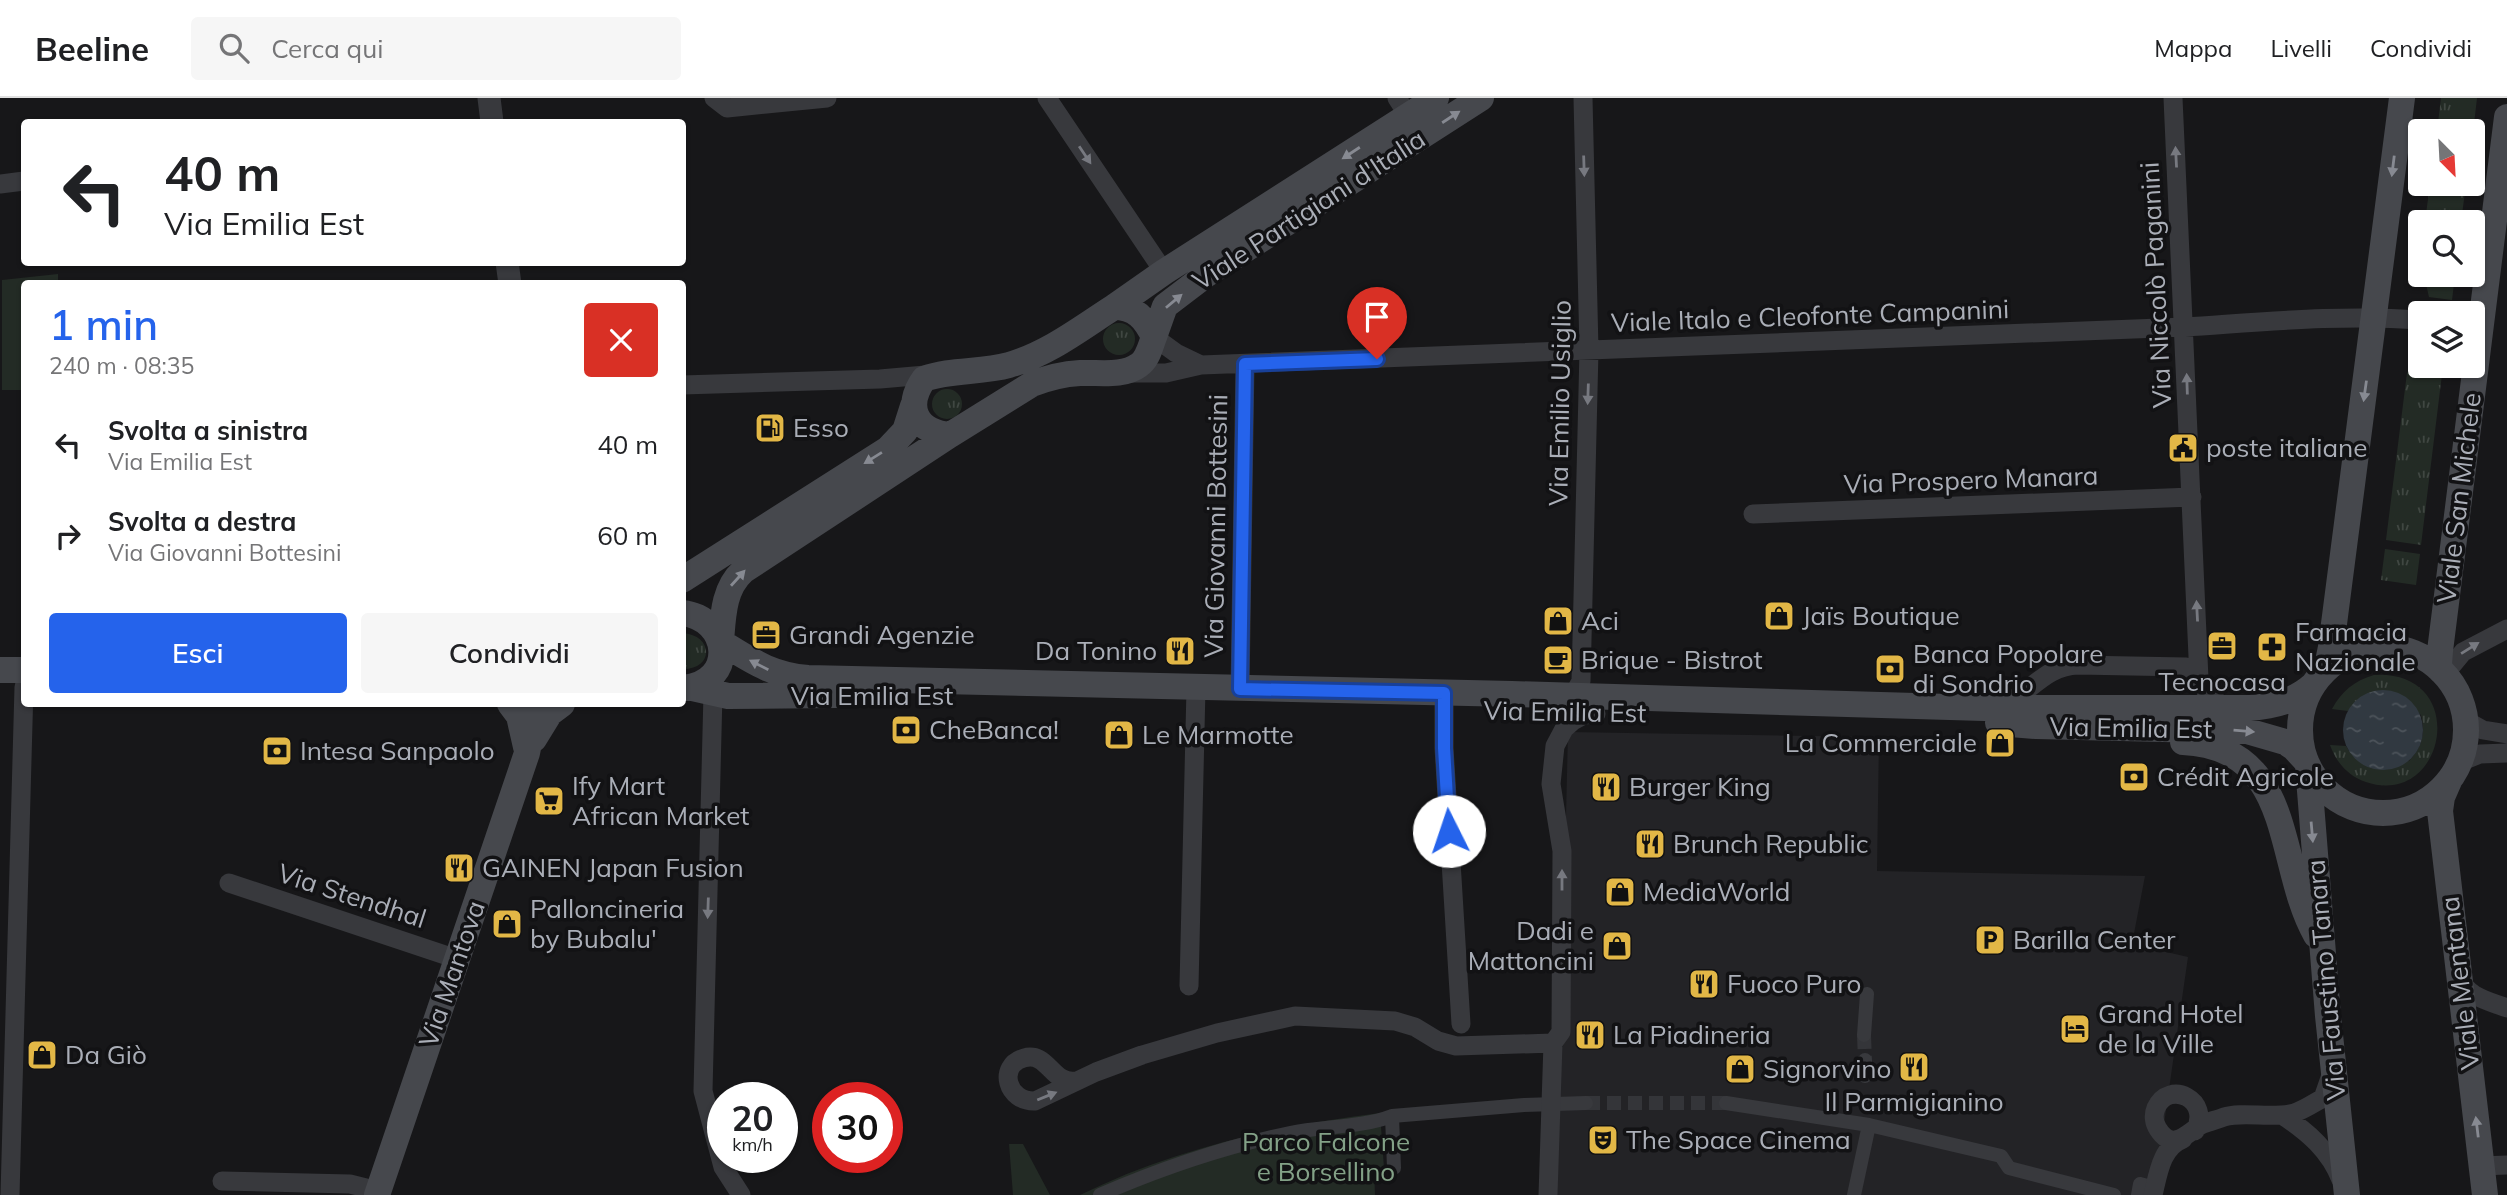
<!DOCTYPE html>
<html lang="it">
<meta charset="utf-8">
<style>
:root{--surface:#fff;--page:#f6f6f6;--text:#202124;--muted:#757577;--line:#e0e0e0;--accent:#2563eb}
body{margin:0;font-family:Mulish,sans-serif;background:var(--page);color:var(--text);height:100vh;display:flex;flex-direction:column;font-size:26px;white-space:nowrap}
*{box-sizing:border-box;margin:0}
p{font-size:23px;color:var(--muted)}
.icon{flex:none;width:38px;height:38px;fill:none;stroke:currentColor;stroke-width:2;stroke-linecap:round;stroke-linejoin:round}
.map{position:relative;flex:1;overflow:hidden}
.side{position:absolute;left:21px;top:182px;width:665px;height:427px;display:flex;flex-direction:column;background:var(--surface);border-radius:7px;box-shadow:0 2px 5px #0004}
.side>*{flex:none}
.banner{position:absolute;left:21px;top:21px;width:665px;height:147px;border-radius:7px;box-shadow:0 2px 5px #0004;background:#fff;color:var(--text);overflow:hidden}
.needle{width:46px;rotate:156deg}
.fabs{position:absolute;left:2408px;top:21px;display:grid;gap:14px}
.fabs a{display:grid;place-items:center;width:77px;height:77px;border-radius:7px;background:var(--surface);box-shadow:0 2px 5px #0004;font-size:35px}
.speed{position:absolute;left:707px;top:984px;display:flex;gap:14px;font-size:35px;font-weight:700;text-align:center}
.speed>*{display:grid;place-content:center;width:91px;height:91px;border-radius:50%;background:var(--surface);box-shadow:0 2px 5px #0004;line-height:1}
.speed small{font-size:18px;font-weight:400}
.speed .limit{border:10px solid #d22;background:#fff;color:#111}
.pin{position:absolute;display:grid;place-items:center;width:60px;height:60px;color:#fff;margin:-72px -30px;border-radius:50% 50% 50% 0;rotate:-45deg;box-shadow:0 0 7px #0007}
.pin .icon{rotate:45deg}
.me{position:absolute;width:77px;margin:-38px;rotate:356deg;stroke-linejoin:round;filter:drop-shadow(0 0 5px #0008)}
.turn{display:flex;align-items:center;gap:24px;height:147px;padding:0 28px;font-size:32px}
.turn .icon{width:91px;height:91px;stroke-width:2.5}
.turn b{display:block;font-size:49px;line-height:60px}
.round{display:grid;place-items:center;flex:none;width:74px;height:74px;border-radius:7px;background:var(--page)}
.overview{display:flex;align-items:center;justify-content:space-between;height:119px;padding:0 28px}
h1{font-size:42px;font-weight:600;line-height:52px;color:var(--accent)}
.cta{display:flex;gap:14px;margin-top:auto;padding:14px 28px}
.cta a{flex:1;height:80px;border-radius:7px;background:var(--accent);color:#fff;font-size:28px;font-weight:600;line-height:80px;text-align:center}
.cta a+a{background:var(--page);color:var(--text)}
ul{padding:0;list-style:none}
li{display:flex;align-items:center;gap:21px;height:91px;padding:0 28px}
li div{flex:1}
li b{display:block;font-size:26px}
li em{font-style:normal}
header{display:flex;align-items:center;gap:42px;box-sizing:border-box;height:98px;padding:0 35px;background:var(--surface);border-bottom:2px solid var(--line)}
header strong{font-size:33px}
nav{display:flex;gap:38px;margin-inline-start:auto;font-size:24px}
.search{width:490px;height:63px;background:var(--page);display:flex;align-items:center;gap:18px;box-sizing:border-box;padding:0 24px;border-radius:7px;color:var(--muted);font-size:26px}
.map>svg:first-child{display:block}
.built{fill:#232326}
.grass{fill:url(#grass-tufts)}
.park{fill:#232b25}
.water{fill:url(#water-ripples)}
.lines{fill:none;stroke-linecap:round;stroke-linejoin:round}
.pedestrian-tunnel{stroke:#343539;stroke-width:14;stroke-dasharray:14 7;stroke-linecap:butt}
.pedestrian{stroke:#38393d;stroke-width:14}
.minor{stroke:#38393d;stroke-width:19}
.tertiary{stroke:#38393d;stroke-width:23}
.secondary{stroke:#46484d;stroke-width:26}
.oneway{fill:#878a92}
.oneway2{fill:#777980}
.route-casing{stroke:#184099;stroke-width:18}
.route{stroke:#2563eb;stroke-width:12}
.labels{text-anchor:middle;stroke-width:7;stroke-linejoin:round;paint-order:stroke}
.street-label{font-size:26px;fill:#aaaeb7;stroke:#121214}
.poi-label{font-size:26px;fill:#aaaeb7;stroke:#121214;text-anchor:start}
.park-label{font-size:26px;fill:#83a187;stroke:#121214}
</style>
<header>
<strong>Beeline</strong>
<div class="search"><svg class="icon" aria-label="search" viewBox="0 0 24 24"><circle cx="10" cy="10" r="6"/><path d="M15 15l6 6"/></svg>Cerca qui</div>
<nav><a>Mappa</a><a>Livelli</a><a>Condividi</a></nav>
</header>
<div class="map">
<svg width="2507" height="1097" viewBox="0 0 2507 1097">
<defs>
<pattern id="grass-tufts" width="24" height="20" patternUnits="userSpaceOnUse" patternTransform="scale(1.75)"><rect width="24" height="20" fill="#232b25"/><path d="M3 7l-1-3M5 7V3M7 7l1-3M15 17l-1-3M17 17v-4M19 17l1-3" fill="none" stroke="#404742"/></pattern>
<pattern id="water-ripples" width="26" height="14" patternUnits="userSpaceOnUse" patternTransform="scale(1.75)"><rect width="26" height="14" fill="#313941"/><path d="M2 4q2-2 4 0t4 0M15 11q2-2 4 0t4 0" fill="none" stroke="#4c535a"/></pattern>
</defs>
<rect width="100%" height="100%" fill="#171719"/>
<path class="built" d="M1568,634L1879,639L1877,773L2145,778L2132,846L2188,859L2159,1061L2149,1097H1557Z"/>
<path class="grass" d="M2441,0H2477L2473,34L2437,33Z
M2430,86H2466L2461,124H2425Z
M2424,177H2455L2452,202L2429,199Z
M1103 241a16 16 0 1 1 32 0a16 16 0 1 1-32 0Z
M2420,255V268H2443L2421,447L2386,442L2407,275Z
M932 306a15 15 0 1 1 30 0a15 15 0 1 1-30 0Z
M2385,451L2420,456L2416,487L2381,482Z
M682,535C714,537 714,571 683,571Z
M2374,577C2472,572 2446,711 2366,684C2348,678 2336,664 2330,647L2346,648L2349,653L2409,663C2422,649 2426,635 2421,617L2390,593C2373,592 2358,598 2348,613L2332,611C2342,593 2354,583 2374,577Z"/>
<path class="park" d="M58,176V185L24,186V292H2V182Z
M1380,1015L1384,1070L1374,1071L1375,1097H1080C1175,1050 1276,1028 1380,1015Z
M1009,1046H1023L1050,1097H1013Z"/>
<path class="water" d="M2343 632a40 40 0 1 1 80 0a40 40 0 1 1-80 0Z"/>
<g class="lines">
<path class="pedestrian-tunnel" d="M1864,937L1865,962
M1586,1005H1726"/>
<path class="pedestrian" d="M1864,937L1867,896
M1865,962V978
M1726,1005L1869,1027L2001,1058L2009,1070L2114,1097
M1392,1018L1394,1070
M1100,1097C1162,1070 1224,1049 1290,1035C1323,1028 1360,1030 1392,1018L1524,1007L1586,1005
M1854,1097L1869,1027
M2138,1097L2140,1086L2155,1090"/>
<path class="minor" d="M714,0L727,10L827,0
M1047,0L1164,174
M1397,0L1415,28
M2173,0L2199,581
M0,86L24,83
M1201,267L2185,229C2263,224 2342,216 2420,222
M1125,275H1166L1201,267L1176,255L1154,239
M682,287L880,281L937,276
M1753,416L2192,399
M2451,583L2449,571L2463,554L2507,531
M1240,591L1245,266
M713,595L703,993L723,1069L741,1097
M1444,595V650L1461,926
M1561,598L1575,594L1581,583L1589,252L1583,0
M1999,608C2029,599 2042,568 2078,567L2186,569C2205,577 2199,600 2229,609
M2465,622L2483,632L2507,636
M2460,664L2480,656L2507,655
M229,785L457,861
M2460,880C2467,899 2489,903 2507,910
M1189,888L1196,590
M1076,983C1052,987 1048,953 1024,960C997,968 1007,1004 1035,1003L1096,974L1142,957L1217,935L1295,918L1395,923L1415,929L1438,943L1456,948L1553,945
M2282,1017C2308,1034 2330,1053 2341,1082
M2195,1033C2212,1002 2169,981 2156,1010C2153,1017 2154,1025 2158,1031C2174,1056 2189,1032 2203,1026C2210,1023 2217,1022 2224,1019C2242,1013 2274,1021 2294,1015C2304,1012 2314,1005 2323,1000L2331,977
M2481,1068L2507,1067
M222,1083L350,1086L378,1093
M10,1097L24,589
M1548,1097L1553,945L1561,934L1562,753L1551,686L1555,648L1564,631L1573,623L1584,617L1596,616
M2153,1097C2158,1077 2161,1049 2183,1041"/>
<path class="tertiary" d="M489,0L492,24
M507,164L510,186"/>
<path class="secondary" d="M1114,209L1164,174L1436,0
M1154,239L1165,208L1207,176L1481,0
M950,337C916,334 904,309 924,281C951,271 981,275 1009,267C1048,256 1081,230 1114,209C1135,209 1145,220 1154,239C1150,249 1148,261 1139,267C1123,279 1098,274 1080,275C1063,276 1047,280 1032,286L950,337L743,473C723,491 723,519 721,544C752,563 771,577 808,580L1512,596L1984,610H2250C2274,608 2295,603 2313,587
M682,482L888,351L905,333L913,308
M682,515C730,520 738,584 684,590
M2300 632a83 83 0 1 1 166 0a83 83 0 1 1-166 0Z
M0,572H24
M2441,573L2439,566L2440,553L2507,19
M2322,576L2328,564L2331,549L2402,0
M688,589L728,598L836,597
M510,606L519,618L526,649
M1998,625L2036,628L2247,633L2285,644L2294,650L2306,663
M534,641L550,615L562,606
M2183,644C2297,650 2275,765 2316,837
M2308,668L2328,918L2347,1097
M2449,683L2442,699L2440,713L2485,1097
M377,1097L527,655L537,606"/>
</g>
<defs><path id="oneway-solid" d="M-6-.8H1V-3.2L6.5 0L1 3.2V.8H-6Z" transform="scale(1.75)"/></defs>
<g class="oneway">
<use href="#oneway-solid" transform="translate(1451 19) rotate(-33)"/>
<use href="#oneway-solid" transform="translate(1351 55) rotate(147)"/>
<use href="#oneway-solid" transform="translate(2393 68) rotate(97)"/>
<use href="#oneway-solid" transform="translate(1174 203) rotate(-40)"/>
<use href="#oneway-solid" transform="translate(2365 293) rotate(98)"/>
<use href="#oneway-solid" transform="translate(873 360) rotate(148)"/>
<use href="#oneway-solid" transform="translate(738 480) rotate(-48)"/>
<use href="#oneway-solid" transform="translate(759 567) rotate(-153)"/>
<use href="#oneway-solid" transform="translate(2244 633) rotate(5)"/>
<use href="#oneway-solid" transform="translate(2312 734) rotate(85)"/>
<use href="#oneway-solid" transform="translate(2477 1029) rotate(-97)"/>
</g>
<g class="oneway2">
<use href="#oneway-solid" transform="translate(1085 57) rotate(56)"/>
<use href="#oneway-solid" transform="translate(2176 59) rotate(-93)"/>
<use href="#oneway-solid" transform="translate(1584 68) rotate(88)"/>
<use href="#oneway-solid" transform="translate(2187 286) rotate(-92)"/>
<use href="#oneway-solid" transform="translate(1588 296) rotate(92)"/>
<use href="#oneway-solid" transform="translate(2197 513) rotate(-93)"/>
<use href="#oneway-solid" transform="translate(2470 550) rotate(-32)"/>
<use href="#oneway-solid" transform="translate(1562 782) rotate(-90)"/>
<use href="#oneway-solid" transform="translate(708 810) rotate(92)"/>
<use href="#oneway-solid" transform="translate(1047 998) rotate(-22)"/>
</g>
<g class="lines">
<g class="route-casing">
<path id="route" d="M1377,261L1245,266L1240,591L1444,595V650L1449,733"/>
</g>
<use href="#route" class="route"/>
</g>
<defs>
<g id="fuel-square" transform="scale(1.575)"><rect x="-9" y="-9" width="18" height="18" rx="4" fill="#e2b746" stroke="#121214"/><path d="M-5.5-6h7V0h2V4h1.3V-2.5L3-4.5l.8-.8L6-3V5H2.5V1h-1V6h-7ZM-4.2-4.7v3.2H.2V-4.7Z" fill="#111"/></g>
<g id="civic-square" transform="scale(1.575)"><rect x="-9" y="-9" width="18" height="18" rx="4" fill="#e2b746" stroke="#121214"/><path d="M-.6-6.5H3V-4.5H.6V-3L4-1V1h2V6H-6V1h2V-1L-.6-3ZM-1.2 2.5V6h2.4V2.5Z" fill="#111"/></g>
<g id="shop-square" transform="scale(1.575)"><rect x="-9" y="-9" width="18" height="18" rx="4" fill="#e2b746" stroke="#121214"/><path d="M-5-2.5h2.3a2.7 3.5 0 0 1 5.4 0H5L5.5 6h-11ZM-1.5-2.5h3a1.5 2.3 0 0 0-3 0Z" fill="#111"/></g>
<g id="office-square" transform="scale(1.575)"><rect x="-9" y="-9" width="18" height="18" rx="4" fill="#e2b746" stroke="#121214"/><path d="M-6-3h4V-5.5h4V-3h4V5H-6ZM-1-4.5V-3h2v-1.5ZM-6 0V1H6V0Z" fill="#111"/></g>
<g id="pharmacy-square" transform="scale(1.575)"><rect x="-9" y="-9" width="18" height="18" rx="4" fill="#e2b746" stroke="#121214"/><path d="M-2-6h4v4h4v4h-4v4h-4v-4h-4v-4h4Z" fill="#111"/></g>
<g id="restaurant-square" transform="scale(1.575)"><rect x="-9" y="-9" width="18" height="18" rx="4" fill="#e2b746" stroke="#121214"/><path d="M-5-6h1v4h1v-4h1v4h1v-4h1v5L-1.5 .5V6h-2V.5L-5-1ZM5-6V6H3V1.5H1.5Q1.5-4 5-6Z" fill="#111"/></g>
<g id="cafe-square" transform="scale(1.575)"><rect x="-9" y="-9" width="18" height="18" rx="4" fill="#e2b746" stroke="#121214"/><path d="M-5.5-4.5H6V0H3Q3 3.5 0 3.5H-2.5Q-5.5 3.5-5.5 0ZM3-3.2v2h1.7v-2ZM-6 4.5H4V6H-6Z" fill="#111"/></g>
<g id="bank-square" transform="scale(1.575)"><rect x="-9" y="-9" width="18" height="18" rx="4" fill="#e2b746" stroke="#121214"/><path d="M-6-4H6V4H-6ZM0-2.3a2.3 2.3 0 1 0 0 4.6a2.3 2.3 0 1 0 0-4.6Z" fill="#111"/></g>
<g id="supermarket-square" transform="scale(1.575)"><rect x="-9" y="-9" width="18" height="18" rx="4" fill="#e2b746" stroke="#121214"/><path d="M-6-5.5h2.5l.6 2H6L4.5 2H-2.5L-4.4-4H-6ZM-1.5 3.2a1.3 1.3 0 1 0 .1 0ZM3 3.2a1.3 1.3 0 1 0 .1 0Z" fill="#111"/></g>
<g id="parking-square" transform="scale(1.575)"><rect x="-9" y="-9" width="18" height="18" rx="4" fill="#e2b746" stroke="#121214"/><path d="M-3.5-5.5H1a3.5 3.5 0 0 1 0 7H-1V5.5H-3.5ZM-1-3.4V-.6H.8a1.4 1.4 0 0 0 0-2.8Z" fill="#111"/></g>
<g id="hotel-square" transform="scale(1.575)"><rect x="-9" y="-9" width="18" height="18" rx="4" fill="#e2b746" stroke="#121214"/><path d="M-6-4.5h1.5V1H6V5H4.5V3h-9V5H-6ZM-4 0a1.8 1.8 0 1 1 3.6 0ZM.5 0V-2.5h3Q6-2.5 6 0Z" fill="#111"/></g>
<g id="theatre-square" transform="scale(1.575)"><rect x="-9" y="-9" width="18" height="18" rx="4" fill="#e2b746" stroke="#121214"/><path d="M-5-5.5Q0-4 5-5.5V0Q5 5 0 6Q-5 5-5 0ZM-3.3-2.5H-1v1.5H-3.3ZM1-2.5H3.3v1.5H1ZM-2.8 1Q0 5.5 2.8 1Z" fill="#111"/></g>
</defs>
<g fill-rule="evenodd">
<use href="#fuel-square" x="770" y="330"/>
<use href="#civic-square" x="2183" y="350"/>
<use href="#shop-square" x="1779" y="518"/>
<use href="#shop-square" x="1558" y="523"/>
<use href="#office-square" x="766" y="537"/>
<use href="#office-square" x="2222" y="548"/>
<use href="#pharmacy-square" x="2272" y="549"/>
<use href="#restaurant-square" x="1180" y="553"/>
<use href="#cafe-square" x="1558" y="562"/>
<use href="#bank-square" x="1890" y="571"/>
<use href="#bank-square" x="906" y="632"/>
<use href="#shop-square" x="1119" y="637"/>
<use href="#shop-square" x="2000" y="645"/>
<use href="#bank-square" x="277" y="653"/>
<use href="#bank-square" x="2134" y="679"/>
<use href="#restaurant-square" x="1606" y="689"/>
<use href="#supermarket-square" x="549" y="703"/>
<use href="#restaurant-square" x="1650" y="746"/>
<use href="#restaurant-square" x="459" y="770"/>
<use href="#shop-square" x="1620" y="794"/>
<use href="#shop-square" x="507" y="826"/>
<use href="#parking-square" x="1990" y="842"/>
<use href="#shop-square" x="1617" y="848"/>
<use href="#restaurant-square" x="1704" y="886"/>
<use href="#hotel-square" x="2075" y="931"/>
<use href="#restaurant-square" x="1590" y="937"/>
<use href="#shop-square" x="42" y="957"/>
<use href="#restaurant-square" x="1914" y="969"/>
<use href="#shop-square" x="1740" y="971"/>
<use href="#theatre-square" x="1603" y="1042"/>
</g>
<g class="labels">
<g class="street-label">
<text transform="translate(1309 112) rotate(-33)" y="9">Viale Partigiani d'Italia</text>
<text transform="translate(2156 187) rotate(-93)" y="9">Via Niccolò Paganini</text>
<text transform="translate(1810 218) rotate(-2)" y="9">Viale Italo e Cleofonte Campanini</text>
<text transform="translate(1560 305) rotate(-89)" y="9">Via Emilio Usiglio</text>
<text transform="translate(1971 382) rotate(-2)" y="9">Via Prospero Manara</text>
<text transform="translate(2459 400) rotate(-83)" y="9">Viale San Michele</text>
<text transform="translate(1216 428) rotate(-89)" y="9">Via Giovanni Bottesini</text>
<text x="872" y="607">Via Emilia Est</text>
<text transform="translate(1565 614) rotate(1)" y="9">Via Emilia Est</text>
<text transform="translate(2131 630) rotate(1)" y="9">Via Emilia Est</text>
<text transform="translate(352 798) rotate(18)" y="9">Via Stendhal</text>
<text transform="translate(452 876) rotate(-71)" y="9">Via Mantova</text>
<text transform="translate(2326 882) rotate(-95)" y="9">Via Faustino Tanara</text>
<text transform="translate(2460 885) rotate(-97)" y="9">Viale Mentana</text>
</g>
<g class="poi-label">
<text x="793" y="339">Esso</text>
<text x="2206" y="359">poste italiane</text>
<text x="1802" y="527">Jaïs Boutique</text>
<text x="1581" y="532">Aci</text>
<text x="2295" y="543">Farmacia<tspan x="2295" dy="30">Nazionale</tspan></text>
<text x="789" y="546">Grandi Agenzie</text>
<text x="1157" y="562" text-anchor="end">Da Tonino</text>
<text x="1913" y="565">Banca Popolare<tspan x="1913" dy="30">di Sondrio</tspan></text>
<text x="1581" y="571">Brique - Bistrot</text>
<text x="2222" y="593" text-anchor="middle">Tecnocasa</text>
<text x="929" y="641">CheBanca!</text>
<text x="1142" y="646">Le Marmotte</text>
<text x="1977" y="654" text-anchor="end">La Commerciale</text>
<text x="300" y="662">Intesa Sanpaolo</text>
<text x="2157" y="688">Crédit Agricole</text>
<text x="572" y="697">Ify Mart<tspan x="572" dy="30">African Market</tspan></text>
<text x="1629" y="698">Burger King</text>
<text x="1673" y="755">Brunch Republic</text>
<text x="482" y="779">GAINEN Japan Fusion</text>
<text x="1643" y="803">MediaWorld</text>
<text x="530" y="820">Palloncineria<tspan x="530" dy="30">by Bubalu'</tspan></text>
<text x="1594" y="842" text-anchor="end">Dadi e<tspan x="1594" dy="30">Mattoncini</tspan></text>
<text x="2013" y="851">Barilla Center</text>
<text x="1727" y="895">Fuoco Puro</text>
<text x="2098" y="925">Grand Hotel<tspan x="2098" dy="30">de la Ville</tspan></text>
<text x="1613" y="946">La Piadineria</text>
<text x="65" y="966">Da Giò</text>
<text x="1763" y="980">Signorvino</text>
<text x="1914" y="1013" text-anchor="middle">Il Parmigianino</text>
<text x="1626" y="1051">The Space Cinema</text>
</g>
<g class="park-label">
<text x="1326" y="1053">Parco Falcone<tspan x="1326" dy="30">e Borsellino</tspan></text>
</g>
</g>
</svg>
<div class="fabs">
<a><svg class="needle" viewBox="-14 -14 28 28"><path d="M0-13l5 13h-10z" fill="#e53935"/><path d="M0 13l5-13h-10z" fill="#757577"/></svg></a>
<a><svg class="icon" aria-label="search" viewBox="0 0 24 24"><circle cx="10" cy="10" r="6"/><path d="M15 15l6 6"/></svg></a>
<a><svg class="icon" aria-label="layers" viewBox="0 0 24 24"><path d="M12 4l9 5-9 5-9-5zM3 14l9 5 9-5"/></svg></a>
</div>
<div class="speed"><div>20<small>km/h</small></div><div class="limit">30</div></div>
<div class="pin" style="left:1377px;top:261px;background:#d93025"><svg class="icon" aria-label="arrive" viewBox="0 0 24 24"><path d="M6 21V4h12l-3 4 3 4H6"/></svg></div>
<svg class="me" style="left:1449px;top:733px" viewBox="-20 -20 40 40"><circle r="19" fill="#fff"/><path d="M0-13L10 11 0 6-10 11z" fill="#2563eb"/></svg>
<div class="banner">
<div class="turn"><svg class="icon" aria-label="left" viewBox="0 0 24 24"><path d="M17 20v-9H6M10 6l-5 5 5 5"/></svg><div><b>40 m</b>Via Emilia Est</div></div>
</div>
<section class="side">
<div class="overview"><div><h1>1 min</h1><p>240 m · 08:35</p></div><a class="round" style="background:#d93025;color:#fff"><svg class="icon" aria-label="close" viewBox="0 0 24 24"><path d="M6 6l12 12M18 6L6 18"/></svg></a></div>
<ul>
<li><svg class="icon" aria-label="left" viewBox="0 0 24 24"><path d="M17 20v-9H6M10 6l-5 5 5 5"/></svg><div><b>Svolta a sinistra</b><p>Via Emilia Est</p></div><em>40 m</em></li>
<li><svg class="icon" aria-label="right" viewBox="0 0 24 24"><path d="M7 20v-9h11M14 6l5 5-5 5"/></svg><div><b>Svolta a destra</b><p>Via Giovanni Bottesini</p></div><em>60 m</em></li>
</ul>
<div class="cta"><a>Esci</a><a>Condividi</a></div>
</section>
</div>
